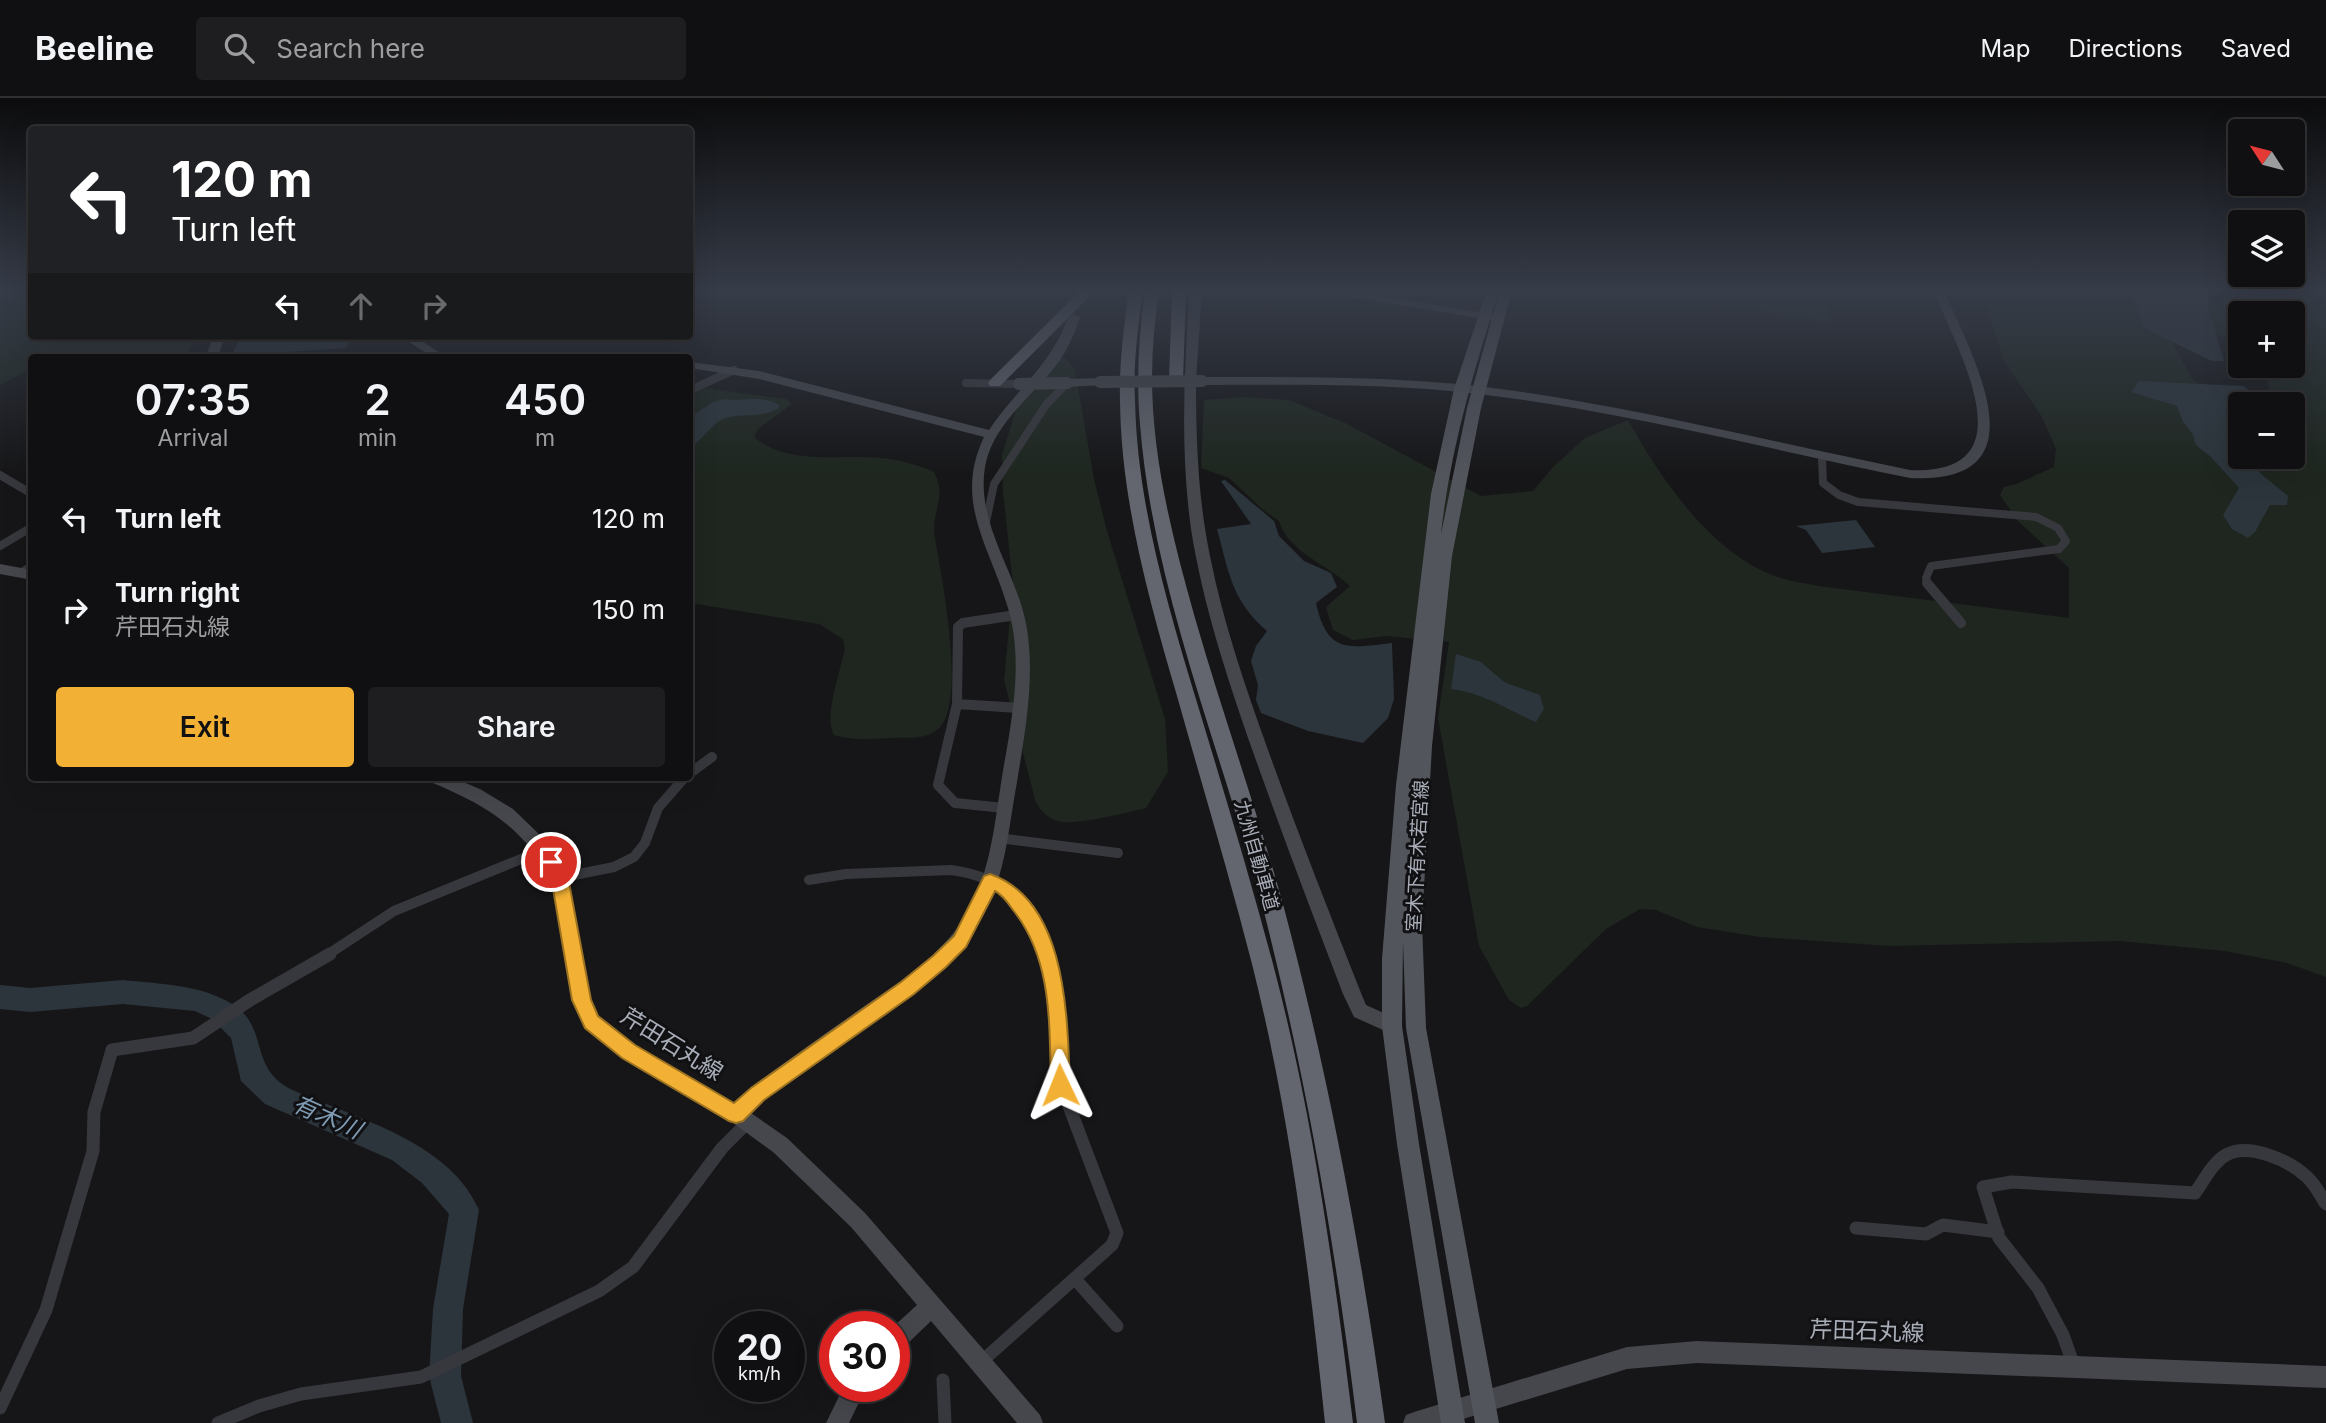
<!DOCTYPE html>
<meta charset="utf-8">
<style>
:root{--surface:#101012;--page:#1e1e20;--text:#f1f3f6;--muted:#9c9d9f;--line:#303032;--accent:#f2b134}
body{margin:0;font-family:Inter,"Noto Sans JP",sans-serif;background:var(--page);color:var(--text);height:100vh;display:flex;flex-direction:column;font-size:26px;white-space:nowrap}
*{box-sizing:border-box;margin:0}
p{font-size:23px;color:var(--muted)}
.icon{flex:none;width:38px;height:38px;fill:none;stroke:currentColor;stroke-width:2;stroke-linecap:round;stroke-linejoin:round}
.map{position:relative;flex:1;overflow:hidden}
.side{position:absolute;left:28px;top:256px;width:665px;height:427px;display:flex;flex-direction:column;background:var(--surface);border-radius:7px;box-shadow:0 7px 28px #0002,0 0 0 2px var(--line)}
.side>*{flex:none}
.guide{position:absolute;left:28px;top:28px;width:665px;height:214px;border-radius:7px;box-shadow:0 7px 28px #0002,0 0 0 2px var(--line);background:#202124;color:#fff;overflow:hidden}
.needle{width:46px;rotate:306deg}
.fabs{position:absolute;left:2228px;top:21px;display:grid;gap:14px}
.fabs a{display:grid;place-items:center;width:77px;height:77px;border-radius:7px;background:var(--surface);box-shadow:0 7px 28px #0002,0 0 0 2px var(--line);font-size:35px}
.speed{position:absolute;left:714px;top:1213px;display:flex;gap:14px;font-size:35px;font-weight:700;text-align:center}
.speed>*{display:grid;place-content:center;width:91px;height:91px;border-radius:50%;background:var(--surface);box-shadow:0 7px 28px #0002,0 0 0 2px var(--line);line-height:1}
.speed small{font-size:18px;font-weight:400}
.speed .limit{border:10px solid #d22;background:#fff;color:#111}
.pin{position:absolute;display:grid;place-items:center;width:60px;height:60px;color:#fff;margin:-30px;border:4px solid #fff;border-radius:50%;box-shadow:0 2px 7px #0007}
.me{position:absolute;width:77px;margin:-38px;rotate:358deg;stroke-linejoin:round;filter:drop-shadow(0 0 5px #0008)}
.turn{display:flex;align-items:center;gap:24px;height:147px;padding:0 28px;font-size:32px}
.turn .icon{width:91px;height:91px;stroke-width:2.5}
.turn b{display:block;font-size:49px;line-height:60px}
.lanes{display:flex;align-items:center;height:66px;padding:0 28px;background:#0003;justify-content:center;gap:35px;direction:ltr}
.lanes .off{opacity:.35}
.eta{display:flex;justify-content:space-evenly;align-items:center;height:119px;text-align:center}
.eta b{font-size:42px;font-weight:600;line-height:49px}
.button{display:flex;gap:14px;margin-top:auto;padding:14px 28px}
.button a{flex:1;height:80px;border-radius:7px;background:var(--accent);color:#111;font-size:28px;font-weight:600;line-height:80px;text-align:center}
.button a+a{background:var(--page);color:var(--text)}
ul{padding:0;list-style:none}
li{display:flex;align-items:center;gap:21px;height:91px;padding:0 28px}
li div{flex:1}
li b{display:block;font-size:26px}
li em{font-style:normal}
header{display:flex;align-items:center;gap:42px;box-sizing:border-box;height:98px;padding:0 35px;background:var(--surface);border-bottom:2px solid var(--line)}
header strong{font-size:33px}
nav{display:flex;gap:38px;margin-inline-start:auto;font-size:24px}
.search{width:490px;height:63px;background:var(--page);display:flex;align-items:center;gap:18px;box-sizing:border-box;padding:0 24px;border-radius:7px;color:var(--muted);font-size:26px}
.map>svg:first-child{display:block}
.green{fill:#1e261f;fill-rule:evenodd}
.water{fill:#2c353c}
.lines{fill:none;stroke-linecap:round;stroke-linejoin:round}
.river{fill:#2c353c;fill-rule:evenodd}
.street-far2{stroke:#37383d;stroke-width:8}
.street-far1{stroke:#37383d;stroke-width:10}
.street{stroke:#37383d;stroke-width:13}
.secondary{fill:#45474d;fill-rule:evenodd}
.primary{fill:#53555c;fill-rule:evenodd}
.highway{fill:#63666e;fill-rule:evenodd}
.secondary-bridge{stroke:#45474d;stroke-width:12}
.route{fill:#f2b134;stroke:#9d7322;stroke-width:2}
.labels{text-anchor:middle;stroke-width:6;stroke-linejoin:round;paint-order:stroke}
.street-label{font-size:19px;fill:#a8adb8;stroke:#111113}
.near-street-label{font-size:23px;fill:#a8adb8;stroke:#111113}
.near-water-label{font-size:24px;font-style:italic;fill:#7f9bb3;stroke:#111113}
</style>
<header>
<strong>Beeline</strong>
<div class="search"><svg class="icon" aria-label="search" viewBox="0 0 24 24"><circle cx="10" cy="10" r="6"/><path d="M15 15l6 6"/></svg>Search here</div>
<nav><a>Map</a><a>Directions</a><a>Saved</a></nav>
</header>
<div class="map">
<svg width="2326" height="1325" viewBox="0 0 2326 1325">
<rect width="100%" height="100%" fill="#161618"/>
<path class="green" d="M0,192H31L32,238H195L186,259H32L31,271L0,287Z
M1632,192H1828L1827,224Z
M1986,192H2174C2198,203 2219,204 2245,201L2251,192H2326V879L2287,865L2225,853L2120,843L1890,848L1760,839L1697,829L1656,812L1640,811L1606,831L1527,908L1521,910L1509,902L1479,848L1438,620L1449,544L1386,538L1353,542L1333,532L1326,509L1350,488C1328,467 1288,454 1279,423L1263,412L1229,380L1201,370L1204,302L1245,299L1289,302L1345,325L1481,398L1533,393L1553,369L1585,340L1628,322C1661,381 1713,459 1781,480C1793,484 1806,485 1818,488L2069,520V470L2018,423L2000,397L2004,389L2016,386L2054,369L2056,351L2042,319L2004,263L1985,204ZM2240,215H2292V268H2264L2269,289L2263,299L2254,303L2207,293L2192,281L2172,244C2189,225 2220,238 2240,245ZM2240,306H2292V359H2240Z
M1054,259H1064L1075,272L1094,381L1107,433L1165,621L1168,674L1146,710C1126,715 1081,726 1062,724C1049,722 1042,714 1036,705L1004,582L1013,487L1003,394L1002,357L1015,315L1026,290Z
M704,290L787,301L792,306L758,331L754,339C787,368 840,356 880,360C898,361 916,367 933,373C949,398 930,413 935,440C941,477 967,603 939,630C927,642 909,639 893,640C873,641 854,643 834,637C823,620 841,571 845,551L843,541L819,526L690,505V296Z"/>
<path class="water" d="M2121,192H2209L2208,210L2224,263H2212L2144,230L2133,200Z
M241,238H353L346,250L242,257L233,255Z
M2139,283L2243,288L2269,306H2240V359H2251L2260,375L2288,398L2287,407H2270L2255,434L2248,440L2232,431L2223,417L2239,390L2211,359L2196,347L2192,335L2183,324L2177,308L2131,294Z
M724,301C742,304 763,296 779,307V310C762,321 741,314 723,321C714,324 701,343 690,350V319L713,304Z
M1225,382L1274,423L1279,438L1304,463L1331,475L1337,489L1316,505C1327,556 1348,550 1392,545L1394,601L1388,620L1363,645L1308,633L1261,615L1256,602L1258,587L1251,563L1256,548L1267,533C1231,502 1229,474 1217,431L1251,426L1221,383Z
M1856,422L1875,449L1822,455L1806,432L1796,428Z
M1456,556L1481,564L1504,584L1540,597L1544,611L1536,624C1507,612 1484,595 1451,591Z"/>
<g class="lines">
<path class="river" d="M123,882C159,886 195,886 227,903C270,925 248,964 285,988C295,994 308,998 319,1003C375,1026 453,1051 479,1112L463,1211L461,1278L473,1325H441L429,1278L433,1211L449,1116L422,1085L392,1062L265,1006L241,983L231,940L212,921L195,913L123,906L30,914L0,911V887L30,890Z"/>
<path class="street-far2" d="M966,285L1019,286
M690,292L734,272
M1822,359L1823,385L1839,397L1858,404L2036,419L2058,430L2066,443L2059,451L1931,468L1926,480L1928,487
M0,377L32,396
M985,429L994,386L1046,307L1067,285
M0,448L32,429
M22,474L32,468"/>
<path class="street-far1" d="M1927,485L1961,525
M957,606L1020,610
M690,675L712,659
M1004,710L955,705L938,687L957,606L958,529L963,525L1016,517
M998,740L1118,755
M559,780L614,769L634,759L645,745L658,710L685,679
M809,782L846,776L951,772C1010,780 1024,807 1048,857
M327,857L394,813L543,752"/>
<path class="street" d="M1856,1130L1926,1136L1943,1127L1998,1134
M1075,1181L1117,1228
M981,1264L1112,1147L1117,1135L1061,987L1057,901L1047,856
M2074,1268L2063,1237L2038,1190L1999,1140L1983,1089L2012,1084L2195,1095C2204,1083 2212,1065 2226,1057C2249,1044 2290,1063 2307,1079C2315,1086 2320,1097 2326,1106
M943,1282L945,1325
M0,1310L46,1212L93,1053L94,1014L112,952L193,940L250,902L330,856
M218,1325L259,1308L301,1296L421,1279L599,1193L633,1169L722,1050L748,1024"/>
<path class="secondary" d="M1190,192H1202L1196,282L1202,279C1294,279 1386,278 1478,288C1624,306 1766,343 1910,372C2032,378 1957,251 1933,192H1944C1972,259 2047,387 1910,380C1766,351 1624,313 1478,296C1386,285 1294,287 1202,287L1196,283C1196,342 1198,400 1210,458C1223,524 1245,588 1268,652C1297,733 1329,814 1361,895L1366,907L1399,922L1401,928L1399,934L1392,936L1354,919L1343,896C1312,815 1281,733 1252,651C1227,579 1203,507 1191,431C1180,352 1184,272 1190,192Z
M1321,192H1347L1497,217L1503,220L1497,223L1326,195Z
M1074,216L1080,219C1075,235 1069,248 1060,262C1036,296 996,322 986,364C973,424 1018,474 1027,531C1035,582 1025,634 1017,684C1010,721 1007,761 993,797C968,860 915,892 862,930C829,954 796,978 764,1002L751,1015L787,1040L865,1115L1040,1317L1043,1325H1017L931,1223L902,1251L894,1254V1228L917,1207L851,1129L773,1054L729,1022L621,959L585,930L573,902L551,781C521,727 484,706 428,683L426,679H451L480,691L513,711L541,738L567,780L591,902L598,918L635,947L734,1005L750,990C783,966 816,942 849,919C895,886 946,858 972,806C993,764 996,712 1004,667C1013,616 1023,560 1008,510C990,448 953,404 984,339L759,281L690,270V264L759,273L989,332C1015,293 1053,265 1068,219Z
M213,238H225L218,259H206Z
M400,238H414L446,259H432Z
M1100,280L1104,281V287L1067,289L1061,285L1067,281Z
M0,466L32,472V482L0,476Z
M1697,1243L2326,1268V1290L1697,1265L1627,1271L1450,1325H1403L1406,1317L1414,1314L1627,1249Z
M844,1288H867L849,1325H826Z"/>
<path class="primary" d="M1487,192H1499C1474,272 1450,352 1441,436L1467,310L1500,192H1512L1481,310L1452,458L1432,648L1422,825L1426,930L1499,1325H1475L1406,930L1403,844L1402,928L1419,1046L1465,1325H1441L1397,1046L1382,928V861L1396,687L1431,396L1454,291Z"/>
<path class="highway" d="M1081,192H1096L1000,288H990L988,285L990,282Z
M1129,192H1143C1138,229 1133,265 1135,302C1137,403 1166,502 1195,598C1222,687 1249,776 1273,866C1313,1017 1334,1171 1353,1325H1325C1309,1171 1290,1017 1252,866C1229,776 1202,687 1177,598C1149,502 1121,403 1120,302C1119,265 1124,229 1129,192Z
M1145,192H1159C1155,221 1152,250 1152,279C1152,361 1173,442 1195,520C1223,617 1257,712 1284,810C1329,979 1361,1151 1385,1325H1357C1336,1151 1306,979 1263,810C1221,650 1153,492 1140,326C1136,281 1139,237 1145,192Z
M1172,192H1186L1183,283L1176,287L1169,283Z"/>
<path class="secondary-bridge" d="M1100,284L1202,283
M1019,286L1067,285"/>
</g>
<linearGradient id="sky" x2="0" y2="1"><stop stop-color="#0c0c0d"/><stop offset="0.51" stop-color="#363c48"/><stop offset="1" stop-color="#363c48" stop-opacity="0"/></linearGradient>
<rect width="2326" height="378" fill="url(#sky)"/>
<path class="route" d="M551,757L557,759L568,779L591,902L598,918L635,947L734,1005L751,990L901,884L933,858L954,838L984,778L990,776C1068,803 1067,920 1070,987L1067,994L1060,996L1054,994L1051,987C1049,927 1053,862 1013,812C1008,805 1003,797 995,793L966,849L946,869L914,896L764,1002L743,1023L736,1025L729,1023L622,960L585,930L572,902L551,779L543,764L545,759Z"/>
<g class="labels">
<g class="street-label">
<text transform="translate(1257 757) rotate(74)" y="7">九州自動車道</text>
<text transform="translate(1417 758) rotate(-87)" y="7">室木下有木若宮線</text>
</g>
<g class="near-street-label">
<text transform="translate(672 946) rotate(32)" y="8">芹田石丸線</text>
<text transform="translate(1867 1233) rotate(2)" y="8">芹田石丸線</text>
</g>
<g class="near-water-label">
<text transform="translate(327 1019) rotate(24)" y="8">有木川</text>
</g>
</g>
</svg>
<div class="fabs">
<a><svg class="needle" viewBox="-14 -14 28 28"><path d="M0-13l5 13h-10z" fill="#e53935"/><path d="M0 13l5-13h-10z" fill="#9c9d9f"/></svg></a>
<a><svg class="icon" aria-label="layers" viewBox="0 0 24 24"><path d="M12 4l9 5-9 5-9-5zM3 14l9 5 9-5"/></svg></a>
<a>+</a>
<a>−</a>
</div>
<div class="speed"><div>20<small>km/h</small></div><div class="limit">30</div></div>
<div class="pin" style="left:551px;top:764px;background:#d93025"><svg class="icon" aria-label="arrive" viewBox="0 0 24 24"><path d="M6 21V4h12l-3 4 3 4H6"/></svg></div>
<svg class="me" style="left:1060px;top:987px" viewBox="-20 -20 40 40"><path d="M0-17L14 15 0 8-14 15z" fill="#f2b134" stroke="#fff" stroke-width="4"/></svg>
<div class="guide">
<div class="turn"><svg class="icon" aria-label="left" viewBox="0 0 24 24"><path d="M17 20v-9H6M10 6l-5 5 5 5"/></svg><div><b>120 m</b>Turn left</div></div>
<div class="lanes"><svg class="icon" aria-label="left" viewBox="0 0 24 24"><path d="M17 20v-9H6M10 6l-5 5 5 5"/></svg><svg class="icon off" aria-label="ahead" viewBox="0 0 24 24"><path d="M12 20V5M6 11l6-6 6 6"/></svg><svg class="icon off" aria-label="right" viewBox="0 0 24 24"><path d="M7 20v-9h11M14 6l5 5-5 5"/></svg></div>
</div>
<section class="side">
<div class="eta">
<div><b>07:35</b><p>Arrival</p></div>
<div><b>2</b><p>min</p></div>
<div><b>450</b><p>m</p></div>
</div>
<ul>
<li><svg class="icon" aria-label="left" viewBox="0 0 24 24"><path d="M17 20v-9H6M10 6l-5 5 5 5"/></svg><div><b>Turn left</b></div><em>120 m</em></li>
<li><svg class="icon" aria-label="right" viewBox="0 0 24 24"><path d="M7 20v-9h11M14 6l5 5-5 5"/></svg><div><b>Turn right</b><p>芹田石丸線</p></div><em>150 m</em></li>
</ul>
<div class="button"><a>Exit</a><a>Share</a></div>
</section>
</div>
